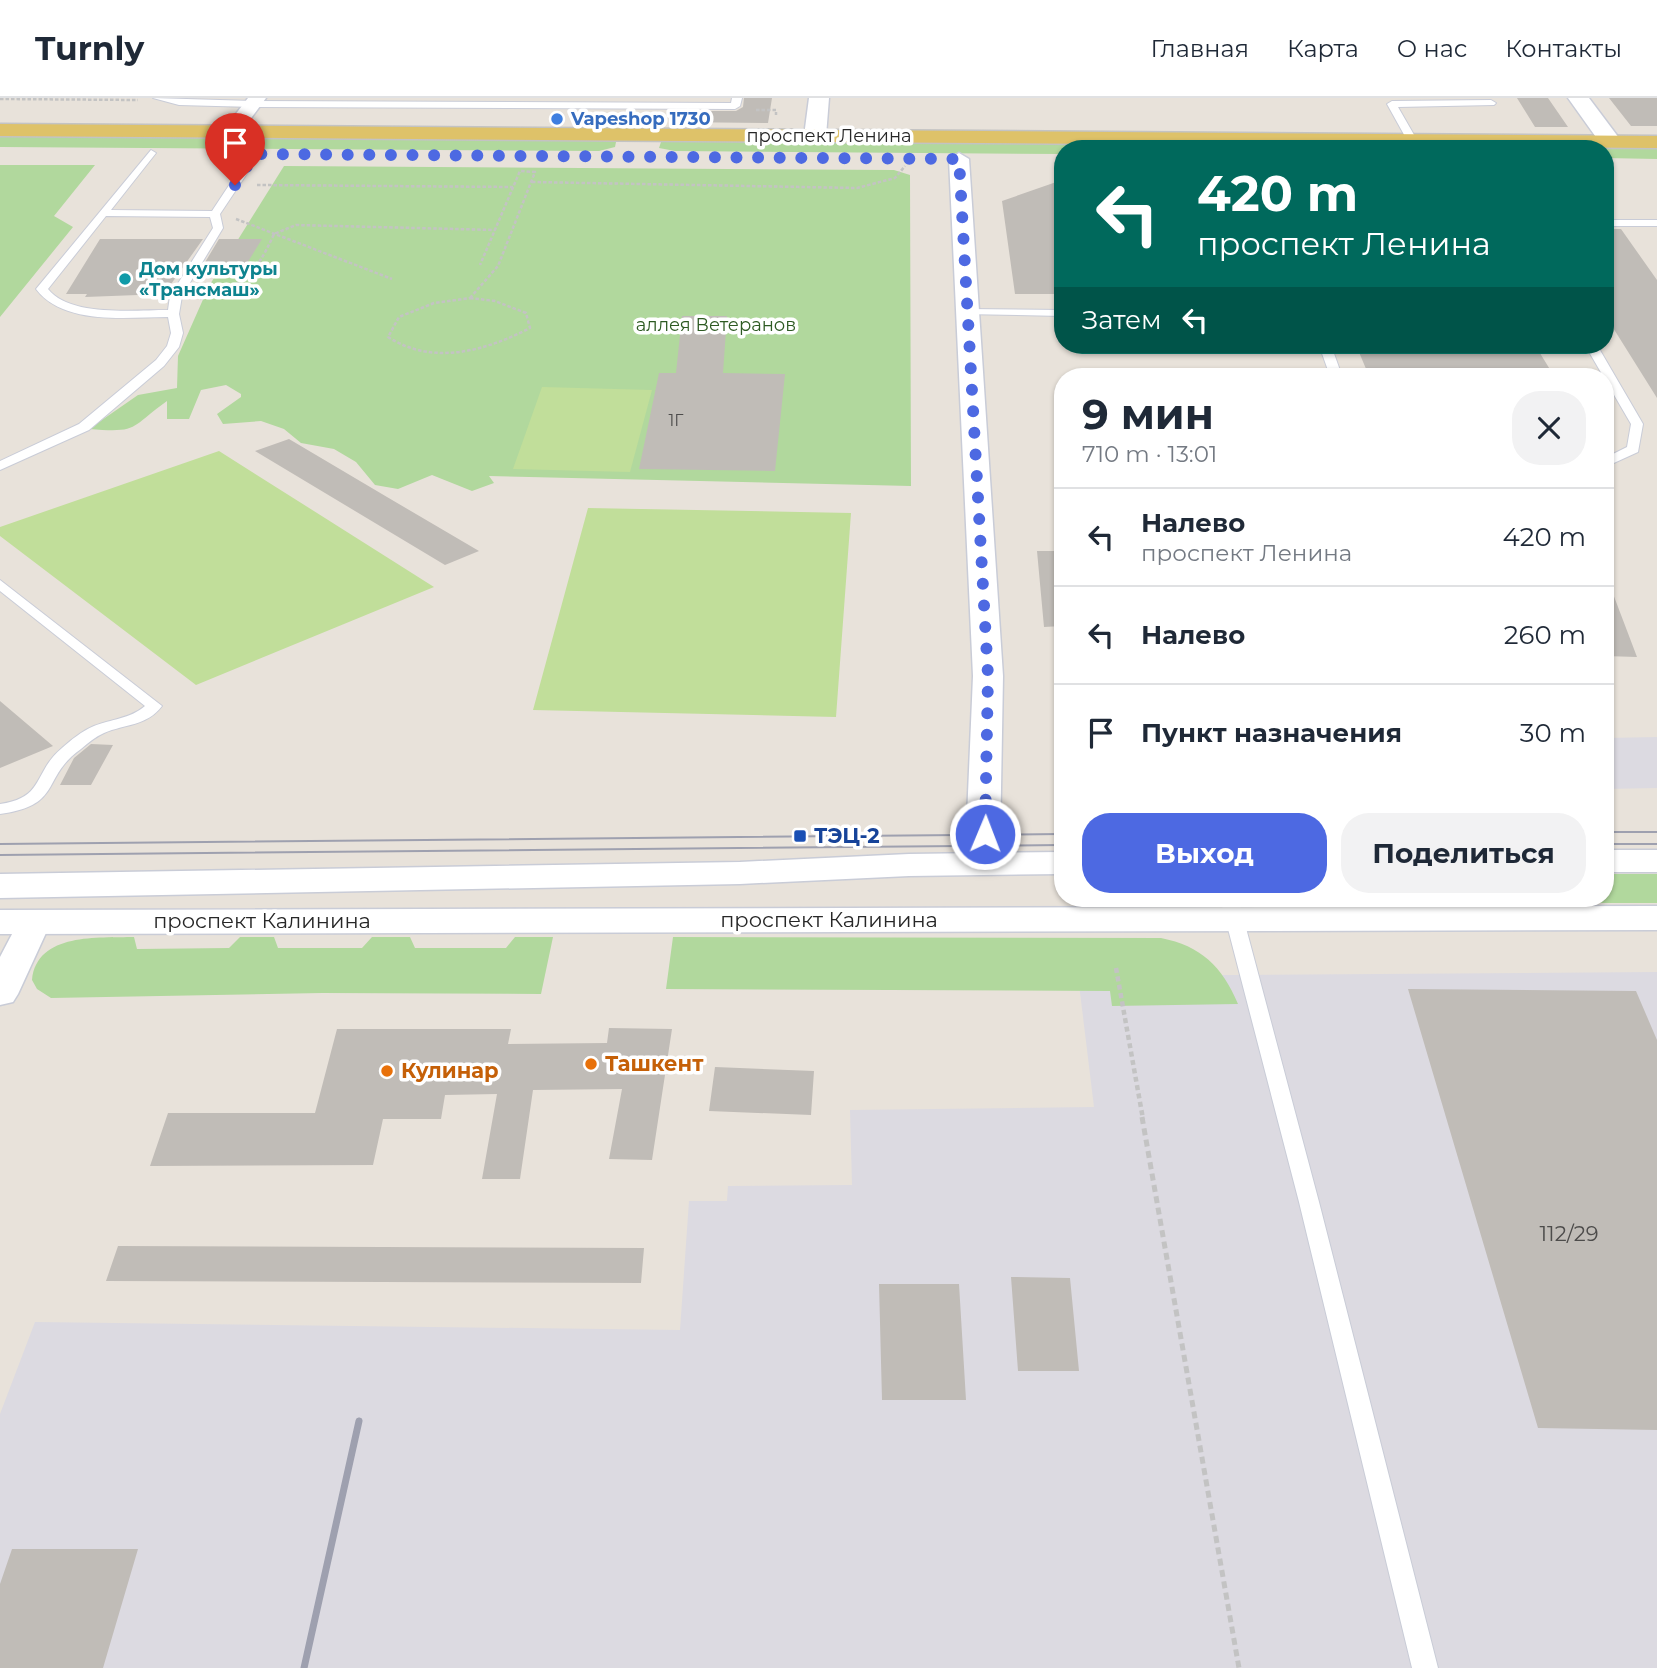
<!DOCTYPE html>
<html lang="ru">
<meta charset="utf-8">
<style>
:root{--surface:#fff;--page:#f2f2f3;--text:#1f2937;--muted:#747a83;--line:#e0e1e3;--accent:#4d69e2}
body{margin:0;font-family:Montserrat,sans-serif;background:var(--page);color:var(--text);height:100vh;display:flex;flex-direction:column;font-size:26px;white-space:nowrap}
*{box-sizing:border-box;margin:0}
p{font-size:23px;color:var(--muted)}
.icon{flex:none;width:38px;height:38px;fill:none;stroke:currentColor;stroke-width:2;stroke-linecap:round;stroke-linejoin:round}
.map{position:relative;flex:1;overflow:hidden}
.drawer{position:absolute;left:1054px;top:270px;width:560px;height:539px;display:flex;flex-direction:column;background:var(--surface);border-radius:28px;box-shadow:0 2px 5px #0004}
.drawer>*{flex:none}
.hud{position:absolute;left:1054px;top:42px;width:560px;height:214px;border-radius:28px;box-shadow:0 2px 5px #0004;background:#00695c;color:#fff;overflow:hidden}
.pin{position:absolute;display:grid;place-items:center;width:60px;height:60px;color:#fff;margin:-72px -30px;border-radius:50% 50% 50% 0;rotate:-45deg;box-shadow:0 0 7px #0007}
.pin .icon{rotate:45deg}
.me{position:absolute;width:77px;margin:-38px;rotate:1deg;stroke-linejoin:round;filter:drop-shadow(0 0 5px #0008)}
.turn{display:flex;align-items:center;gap:24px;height:147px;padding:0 28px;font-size:32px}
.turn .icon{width:91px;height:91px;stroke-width:2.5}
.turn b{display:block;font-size:49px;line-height:60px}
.then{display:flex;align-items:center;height:66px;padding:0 28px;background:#0003;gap:14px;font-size:26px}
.round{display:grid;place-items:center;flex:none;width:74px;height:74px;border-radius:28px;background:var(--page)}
.summary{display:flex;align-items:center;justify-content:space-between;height:119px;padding:0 28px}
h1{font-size:42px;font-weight:700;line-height:52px}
.cta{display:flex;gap:14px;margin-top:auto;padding:14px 28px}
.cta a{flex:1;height:80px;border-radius:28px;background:var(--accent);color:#fff;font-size:28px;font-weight:700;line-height:80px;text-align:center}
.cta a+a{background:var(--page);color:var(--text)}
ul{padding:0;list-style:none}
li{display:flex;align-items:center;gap:21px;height:98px;padding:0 28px;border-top:2px solid var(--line)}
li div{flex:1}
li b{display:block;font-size:26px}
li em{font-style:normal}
header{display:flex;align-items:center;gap:42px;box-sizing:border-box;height:98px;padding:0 35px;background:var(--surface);border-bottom:2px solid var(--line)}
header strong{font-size:33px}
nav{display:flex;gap:38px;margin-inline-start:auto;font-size:24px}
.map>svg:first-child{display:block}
.industrial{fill:#dcdae1}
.green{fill:#b1d89d}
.pitch{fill:#c1de9a}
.building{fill:#c0bcb7}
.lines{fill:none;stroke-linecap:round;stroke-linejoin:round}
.service-casing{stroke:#c9ccd7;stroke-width:2}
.minor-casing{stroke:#c9ccd7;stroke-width:3}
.tertiary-casing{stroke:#c9ccd7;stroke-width:3}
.secondary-casing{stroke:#c9ccd7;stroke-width:3}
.primary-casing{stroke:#c3c3c3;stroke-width:3}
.path-far2{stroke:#c3c3c3;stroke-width:2.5;stroke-dasharray:3.5 2;stroke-linecap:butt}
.path-far1{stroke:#c3c3c3;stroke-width:4.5;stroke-dasharray:5 3.5;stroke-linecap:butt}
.path{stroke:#c3c3c3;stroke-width:5;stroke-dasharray:7 4.5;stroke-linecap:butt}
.service{fill:#fff;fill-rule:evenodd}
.minor{fill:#fff;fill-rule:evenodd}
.tertiary{fill:#fff;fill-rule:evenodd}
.secondary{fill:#fff;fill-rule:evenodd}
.primary{fill:#dec269;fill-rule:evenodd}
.tram{stroke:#9ea0af;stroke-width:2}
.rail{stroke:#9ea0af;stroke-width:7}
.route{stroke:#4d69e2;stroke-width:12;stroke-dasharray:0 21.6}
.shop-dot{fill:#3f7fe0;stroke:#fff;stroke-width:2.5}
.culture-dot{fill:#0f9aa8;stroke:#fff;stroke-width:2.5}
.transit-dot{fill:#1a4fb4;stroke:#fff;stroke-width:2.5}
.food-dot{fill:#e8710a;stroke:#fff;stroke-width:2.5}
.labels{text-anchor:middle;stroke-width:7;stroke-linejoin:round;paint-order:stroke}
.far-number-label{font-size:16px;fill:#4d4c4b}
.far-shop-label{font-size:18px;font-weight:bold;fill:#366cbe;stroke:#fff;text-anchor:start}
.far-street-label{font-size:18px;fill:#272727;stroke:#fff}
.far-culture-label{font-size:18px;font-weight:bold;fill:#0d838f;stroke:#fff;text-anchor:start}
.far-park-label{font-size:18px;fill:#2d5a22;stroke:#fff}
.transit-label{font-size:21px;font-weight:bold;fill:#164399;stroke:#fff;text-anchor:start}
.street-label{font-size:21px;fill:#272727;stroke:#fff}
.food-label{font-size:21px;font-weight:bold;fill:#c56008;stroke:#fff;text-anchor:start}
.near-number-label{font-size:21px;fill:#4d4c4b}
</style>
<header>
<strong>Turnly</strong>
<nav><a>Главная</a><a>Карта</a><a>О нас</a><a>Контакты</a></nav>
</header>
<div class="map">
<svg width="1657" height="1570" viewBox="0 0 1657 1570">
<rect width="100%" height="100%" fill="#e8e2da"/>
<path class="industrial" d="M1657,639V690L1605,691V640Z
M1657,874V1570H0V1316L35,1224L680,1232L689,1103H727L728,1088L852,1087L850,1012L1094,1009L1078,878Z"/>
<path class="green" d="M0,36L602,40L616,44L615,49L599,53L0,49Z
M676,41L1134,46L1136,51H1062V56L675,53L659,50L661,44Z
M1198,45L1657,48V61L1605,60V51H1186L1185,48Z
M0,67H95L54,118L73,129L0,219Z
M284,68L894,72L910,77L911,388L489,378L494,385L472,393L432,377L398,391L375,387L356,364L334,351L301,345L284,331L261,323L223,326L217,316L241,299V296L226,287L201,292L189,321H167V303C129,330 140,335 89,331L138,297L177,290L178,258L209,188Z
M1605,776H1657V805H1268L1254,800H1605Z
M134,839L137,851L229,850L240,839H274L278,850H362L372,839H410L415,850H506L515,839H553L541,896L322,895L51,900L37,891L32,882C37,834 99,840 134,839Z
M673,839L1161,840C1201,848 1222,868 1238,906L1112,908L1110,893L666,891Z"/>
<path class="pitch" d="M542,289L652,292L630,374L513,371Z
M219,353L434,489L196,587L0,438V429Z
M588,410L851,415L836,619L533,612Z"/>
<path class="building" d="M744,0H772L768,25L674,24L677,13H736L743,9Z
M1517,0H1548L1568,29H1535Z
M1609,0H1657V28H1631Z
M1062,82V196H1015L1002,103Z
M1605,131H1621L1657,182V300L1605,217Z
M100,141H203L164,196L85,199L87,196H66Z
M219,141H262L246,167L204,166Z
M682,218H727L723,275L785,276L775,373L639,371L659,275H676Z
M1356,247H1535L1554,278H1369Z
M289,341L387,399L479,453L445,467L255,353Z
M1037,453H1062V528L1044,529Z
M1605,480H1607L1637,559L1605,558Z
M0,603L53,648L0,670Z
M91,646L113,647L91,687H60L74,660Z
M1408,891L1636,893L1657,942V1332L1538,1330Z
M609,930L672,931L652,1062L609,1061L622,991L533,992L520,1081H482L497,996L445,997L441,1021H383L373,1067L150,1068L168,1015H315L337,931H511L508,946L607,945Z
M715,969L814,973L811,1017L709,1013Z
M118,1148L644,1150L641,1185L106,1183Z
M1011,1179L1070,1180L1079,1273H1018Z
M879,1186H959L966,1302H882Z
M12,1451H138L103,1570H0V1486Z"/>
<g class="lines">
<g class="service-casing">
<path id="service" d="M153,0L253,3L731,5L732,0H742L740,8L735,11L253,9L179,7Z
M1491,2L1496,5L1494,7L1398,9L1417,42L1412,45L1407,42L1387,6L1392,3Z
M151,52L156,55L111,112L212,113L251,54L260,56L220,116L223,130L182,198L179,216L183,235L179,249L164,268L89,332L0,372V363L79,326L156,262L167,248L171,235L168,219C127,219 64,228 36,191ZM106,118L210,119L213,130L170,198L168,212C134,212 70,219 48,191Z
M1605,122H1657V128H1605Z
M966,211L1062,212V218L962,216L960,214Z
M1319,247H1331L1342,278H1330Z
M1585,247H1597L1643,326L1638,354L1605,369V360L1627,349L1631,326Z
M0,482L162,608C147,628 125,626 104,635C95,639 88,645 81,651C40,680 64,707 0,716V706C45,700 33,674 62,650C71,642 82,633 94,628C111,621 130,621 145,608L0,493Z
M1220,800H1238L1319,1104L1438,1570H1412L1299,1104Z"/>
</g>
<g class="minor-casing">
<path id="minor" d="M248,0H266L238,38H224L222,34Z
M959,55L969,61L1003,578L1000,747L997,766L993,773L981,776L969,773L965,766L973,578L949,61Z
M34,814L46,817L51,824L18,896L13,904L0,907V859L22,817Z"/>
</g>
<g class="tertiary-casing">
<path id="tertiary" d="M809,0H829L826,38L815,44L804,38Z
M1568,0H1589L1622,44L1619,49H1603Z"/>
</g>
<g class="secondary-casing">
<path id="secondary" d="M1605,752H1657V774H1605Z
M1062,754V776L909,778L740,786L0,800V776L740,764L909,756Z
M1657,808V832L0,836V812Z"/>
</g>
<g class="primary-casing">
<path id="primary" d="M0,26L1657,38V50L0,38Z"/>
</g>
<path class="path-far2" d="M0,1L138,2
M756,12H776V17
M532,84L857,90L895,80L905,68
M257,87L513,89
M236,121L392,181
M470,200L495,203L526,215L530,230C485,253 433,268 388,239L399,219L434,205Z
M470,200L498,168L535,74L520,73L480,167
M200,201C243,187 255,178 274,136L296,127L495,132"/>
<path class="path-far1" d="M1116,870L1143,1021"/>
<path class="path" d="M1142,1019L1239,1570"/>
<use href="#service" class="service"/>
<use href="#minor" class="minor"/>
<use href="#tertiary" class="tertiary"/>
<use href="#secondary" class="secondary"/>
<use href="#primary" class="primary"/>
<path class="tram" d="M1605,734H1657
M0,746L1062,736
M1605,746H1657
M0,757L1062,747"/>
<path class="rail" d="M304,1570L359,1323"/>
</g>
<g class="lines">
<path class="route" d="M235,87L255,56L959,61L988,578L985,736"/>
</g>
<circle class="shop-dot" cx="557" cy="21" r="7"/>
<circle class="culture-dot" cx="125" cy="181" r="7"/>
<rect class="transit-dot" x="793" y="731" width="14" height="14" rx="3.5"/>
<g class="food-dot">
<circle cx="591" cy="966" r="7"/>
<circle cx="387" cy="973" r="7"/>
</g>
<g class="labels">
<g class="far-number-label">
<text x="676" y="328">1Г</text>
</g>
<g class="far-shop-label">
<text x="571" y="27">Vapeshop 1730</text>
</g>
<g class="far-street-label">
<text x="829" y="44">проспект Ленина</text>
</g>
<g class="far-culture-label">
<text x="139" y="177">Дом культуры<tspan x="139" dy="21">«Трансмаш»</tspan></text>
</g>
<g class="far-park-label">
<text x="716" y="233">аллея Ветеранов</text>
</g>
<g class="transit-label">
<text x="814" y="745">ТЭЦ-2</text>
</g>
<g class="street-label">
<text x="829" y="829">проспект Калинина</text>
<text x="262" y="830">проспект Калинина</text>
</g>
<g class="food-label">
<text x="605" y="973">Ташкент</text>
<text x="401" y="980">Кулинар</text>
</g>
<g class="near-number-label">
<text x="1569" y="1143">112/29</text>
</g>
</g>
</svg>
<div class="pin" style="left:235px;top:87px;background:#d93025"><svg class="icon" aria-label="arrive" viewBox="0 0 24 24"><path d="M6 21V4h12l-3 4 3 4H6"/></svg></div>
<svg class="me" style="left:985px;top:736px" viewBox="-20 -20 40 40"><circle r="17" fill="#4d69e2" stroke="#fff" stroke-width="3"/><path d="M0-11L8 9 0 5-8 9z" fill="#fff"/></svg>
<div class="hud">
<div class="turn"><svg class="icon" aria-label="left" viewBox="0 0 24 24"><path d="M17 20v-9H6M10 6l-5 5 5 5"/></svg><div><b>420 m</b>проспект Ленина</div></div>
<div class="then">Затем<svg class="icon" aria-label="left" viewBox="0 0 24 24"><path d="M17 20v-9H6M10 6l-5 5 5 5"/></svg></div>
</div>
<section class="drawer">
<div class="summary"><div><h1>9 мин</h1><p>710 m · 13:01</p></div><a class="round"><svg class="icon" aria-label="close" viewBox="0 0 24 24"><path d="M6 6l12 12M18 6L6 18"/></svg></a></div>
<ul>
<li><svg class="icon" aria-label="left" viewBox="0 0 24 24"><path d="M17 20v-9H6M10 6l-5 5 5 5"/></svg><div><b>Налево</b><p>проспект Ленина</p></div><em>420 m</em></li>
<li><svg class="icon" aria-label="left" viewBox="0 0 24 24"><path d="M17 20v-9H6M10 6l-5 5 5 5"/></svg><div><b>Налево</b></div><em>260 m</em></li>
<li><svg class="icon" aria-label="arrive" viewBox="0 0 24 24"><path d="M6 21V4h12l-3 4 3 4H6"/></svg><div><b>Пункт назначения</b></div><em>30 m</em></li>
</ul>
<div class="cta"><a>Выход</a><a>Поделиться</a></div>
</section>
</div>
